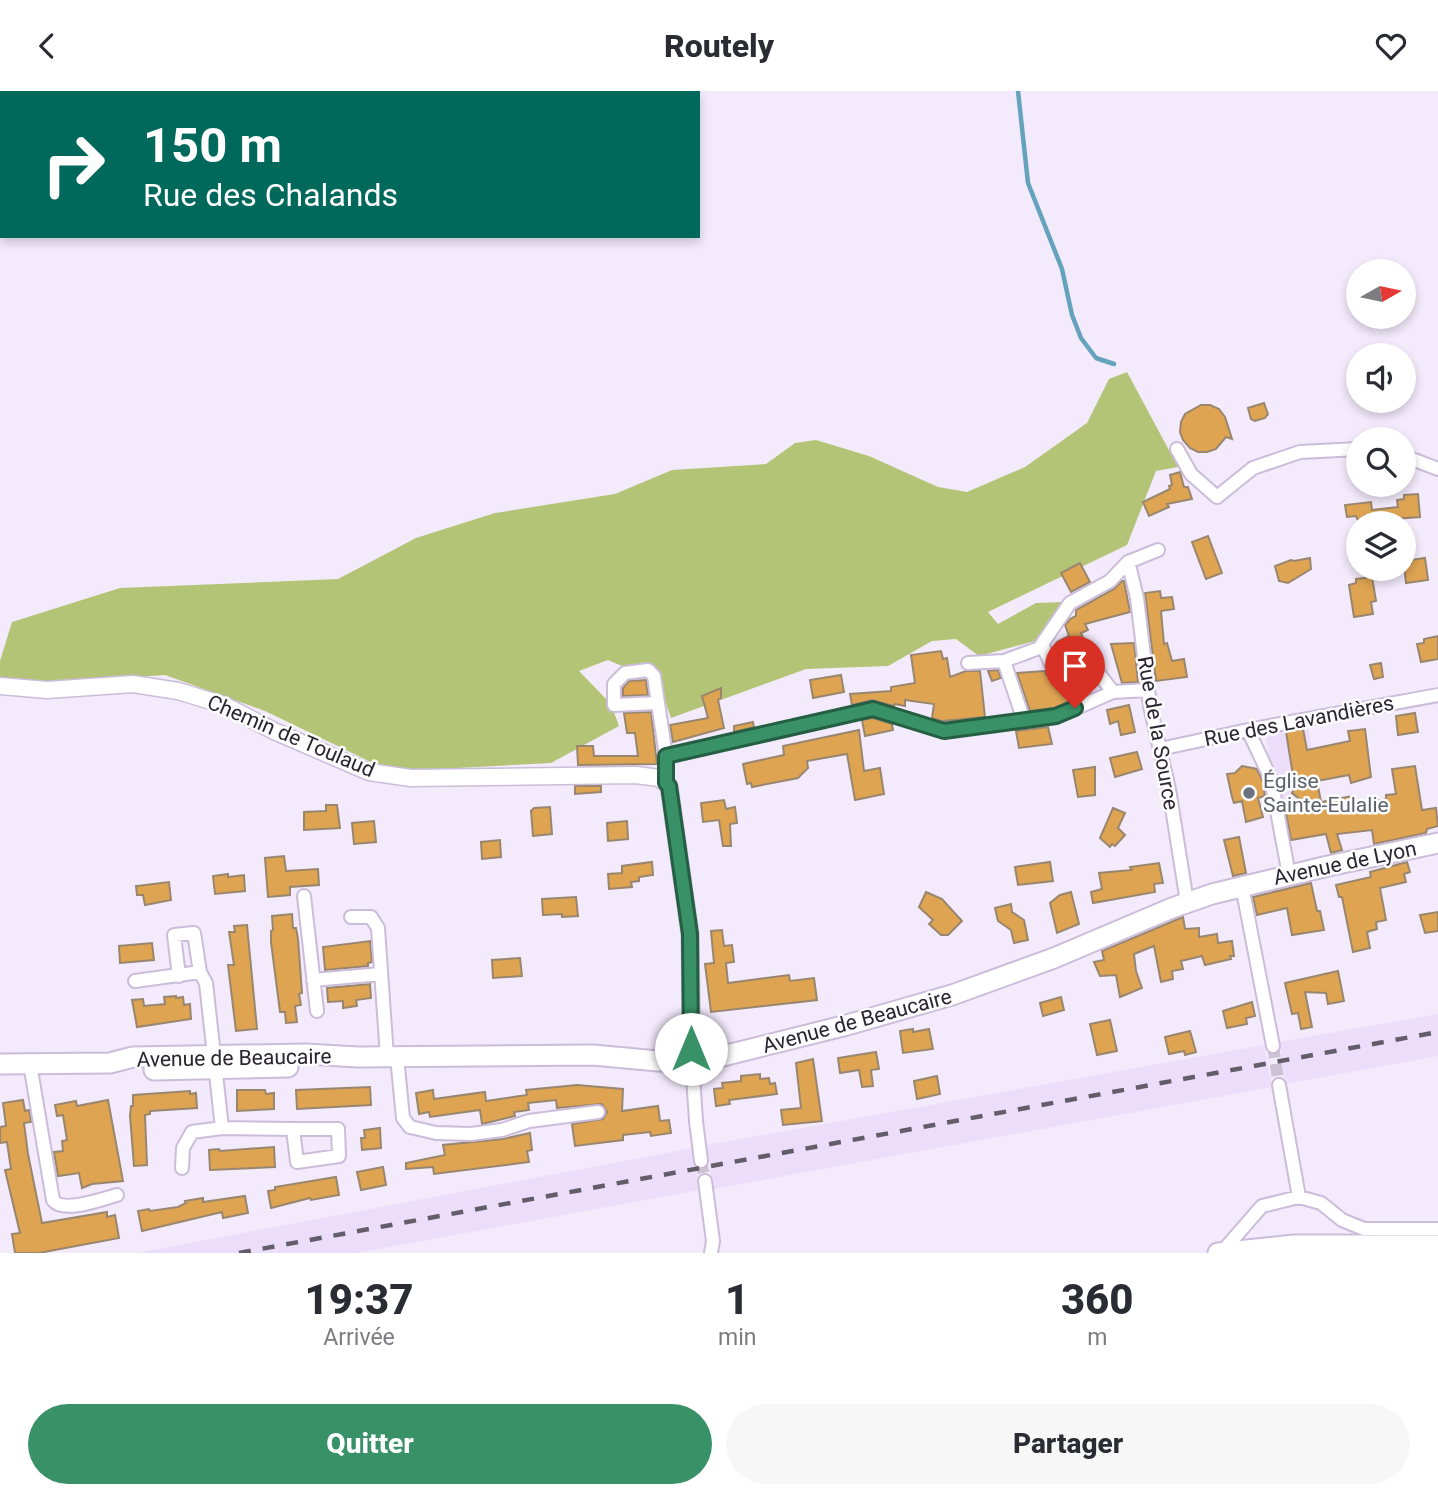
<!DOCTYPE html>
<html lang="fr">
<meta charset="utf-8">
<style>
:root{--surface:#fff;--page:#f7f7f7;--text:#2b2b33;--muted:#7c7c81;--accent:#389167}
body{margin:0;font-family:Roboto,sans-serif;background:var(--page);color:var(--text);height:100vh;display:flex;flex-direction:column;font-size:26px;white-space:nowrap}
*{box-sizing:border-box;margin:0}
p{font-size:23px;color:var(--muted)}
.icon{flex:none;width:38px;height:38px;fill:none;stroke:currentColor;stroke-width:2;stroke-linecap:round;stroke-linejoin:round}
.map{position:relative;height:1162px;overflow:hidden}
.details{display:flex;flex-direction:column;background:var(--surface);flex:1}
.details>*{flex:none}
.guide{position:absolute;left:0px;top:0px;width:700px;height:147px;box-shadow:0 4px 10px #0003;background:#00695c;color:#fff;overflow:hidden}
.needle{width:46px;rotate:81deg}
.controls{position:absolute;left:1346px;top:168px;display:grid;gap:14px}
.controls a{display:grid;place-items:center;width:70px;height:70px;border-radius:50%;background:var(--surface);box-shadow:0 4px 10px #0003;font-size:35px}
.pin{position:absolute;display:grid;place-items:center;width:60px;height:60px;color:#fff;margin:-72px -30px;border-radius:50% 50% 50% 0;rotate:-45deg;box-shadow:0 0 7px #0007}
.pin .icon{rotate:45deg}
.me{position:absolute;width:77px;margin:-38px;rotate:0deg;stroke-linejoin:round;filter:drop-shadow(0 0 5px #0008)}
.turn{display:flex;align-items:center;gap:24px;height:147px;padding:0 28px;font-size:32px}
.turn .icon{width:91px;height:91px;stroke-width:2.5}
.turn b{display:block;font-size:49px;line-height:60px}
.eta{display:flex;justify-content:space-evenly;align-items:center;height:119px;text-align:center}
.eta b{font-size:42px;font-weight:800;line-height:49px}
.button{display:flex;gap:14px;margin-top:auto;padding:14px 28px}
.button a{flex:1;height:80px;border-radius:42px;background:var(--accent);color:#fff;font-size:28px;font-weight:800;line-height:80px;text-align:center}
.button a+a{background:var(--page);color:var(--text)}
header{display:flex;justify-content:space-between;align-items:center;height:91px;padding:0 28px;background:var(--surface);font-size:32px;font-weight:800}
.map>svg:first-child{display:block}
.built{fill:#ecdefb}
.green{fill:#b4c477}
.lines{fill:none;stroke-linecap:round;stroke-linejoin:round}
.stream{stroke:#64a3bb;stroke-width:4.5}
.building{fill:#dfa452;stroke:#99866e;stroke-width:2}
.minor-tunnel{stroke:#cbc3d3;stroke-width:12;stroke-dasharray:12 6;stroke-linecap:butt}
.minor-casing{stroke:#cbbdda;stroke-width:16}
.tertiary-casing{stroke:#cbbdda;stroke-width:19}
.primary-casing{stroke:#cbbdda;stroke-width:23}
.minor{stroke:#fff;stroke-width:12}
.tertiary{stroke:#fff;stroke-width:16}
.primary{stroke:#fff;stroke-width:19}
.rail{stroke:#635d6a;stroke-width:4.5;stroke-dasharray:12 12;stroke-linecap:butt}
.route-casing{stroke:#245e43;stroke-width:18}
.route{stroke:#389167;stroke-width:12}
.worship-dot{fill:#6b7280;stroke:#fcfcfc;stroke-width:2.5}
.labels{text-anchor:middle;stroke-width:5;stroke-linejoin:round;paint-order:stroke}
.street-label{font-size:21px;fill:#2a2530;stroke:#fcfcfc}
.worship-label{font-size:21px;fill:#5b616d;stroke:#fcfcfc;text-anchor:start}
</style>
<header><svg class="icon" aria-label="back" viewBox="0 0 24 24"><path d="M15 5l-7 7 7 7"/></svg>Routely<svg class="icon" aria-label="heart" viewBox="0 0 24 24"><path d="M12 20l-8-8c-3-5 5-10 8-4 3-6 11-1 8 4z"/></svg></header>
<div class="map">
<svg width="1438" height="1162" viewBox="0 0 1438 1162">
<rect width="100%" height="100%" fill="#f3eafc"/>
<path class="built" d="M1307,631L1324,731L1315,732L1316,745L1285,750L1264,638Z
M1438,923V965L1285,993L1279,951Z
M1264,954L1272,996L713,1098L707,1054Z
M693,1057L699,1099L357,1162H137Z"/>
<path class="green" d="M1127,281L1178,376L1156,380L1127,454L988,521L998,533L1036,512L1064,511L1035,550L979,565L956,548L932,550L888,575L806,578L671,627L653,575H622L608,569L579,580L611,613L619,635L551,672L420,679L377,674L265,620L165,584L57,592L0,587V570L12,531L120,497L338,488L416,447L495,422L615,403L672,379L766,373L795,352L816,349L869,365L938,396L967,401L1025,376L1087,332L1109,288Z"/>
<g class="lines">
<path class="stream" d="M1018,0L1028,92L1062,178L1072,224L1081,247L1096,267L1114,273"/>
</g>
<path class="building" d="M1264,312L1268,323L1265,327L1255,330L1251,328L1248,317Z
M1201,314H1210L1219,318L1225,326L1232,348L1226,346L1216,358L1207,361H1198L1190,357L1183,349L1180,341L1181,331L1185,323Z
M1180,381L1184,396H1188L1192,408L1167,413L1169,416L1149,425L1143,411L1170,398L1169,395L1172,394L1170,384Z
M1418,403L1420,426L1380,429L1381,432H1359L1356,425L1347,426L1345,414L1371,411L1372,419L1398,416L1397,409L1404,408V404Z
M1208,445L1222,482L1206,488L1192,451Z
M1310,467L1311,478L1288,492L1279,490L1275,475L1291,469L1294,470Z
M1425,467L1428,489L1406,492L1404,474L1411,473V469Z
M1080,472L1090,491L1071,501L1061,482Z
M1372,486L1376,510L1371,511L1373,523L1354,526L1349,494L1356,492V488Z
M1122,490H1124L1130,521L1085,533L1088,539L1081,542L1086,554L1061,564L1056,562L1053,557L1057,551L1069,545L1065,534L1070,528L1076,525V519L1114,498Z
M1160,500L1161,507L1172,506L1174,518L1161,520L1164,553L1167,552L1172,570L1184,568L1187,586L1156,590L1145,502Z
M1438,545V568L1421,571L1417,553L1424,552V548Z
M1134,552L1138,591L1122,592L1111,553Z
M941,560L943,568L947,567L950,586L966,580H980L985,626L942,630L932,627L934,613L905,609V615L895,613L894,615L872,609L852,614L850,603L891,600V596L915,592L911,564Z
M1381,572L1383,586L1374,588L1370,574Z
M998,579L1001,587L992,590L988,580Z
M1045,580L1046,584L1077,583L1079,593L1083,592L1087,603L1054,617L1030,620L1017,582Z
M841,584L844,601L813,607L810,589Z
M646,589L648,604L623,605V597L629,590Z
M721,597V607L718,609L724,637L673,651L670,634L708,627L702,605Z
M1129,614L1135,641L1121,644L1118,630L1110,633L1107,619Z
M651,621L657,673L578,674L577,655H593L594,665H638L635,642H627L624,622Z
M1415,622L1418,641L1398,644L1396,625Z
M873,627L892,633L893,639L865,645L862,629Z
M753,631L754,636L734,641V635Z
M1048,636L1052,653L1019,657L1016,640Z
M1303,638L1307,659L1350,650L1348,640L1365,638L1371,686L1351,692L1349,684L1317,690L1321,711L1353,705L1355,714L1386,708V704L1396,703L1392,678L1415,675L1422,719L1436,717L1438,735L1427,738L1426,742L1374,753L1372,739L1337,743L1342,759L1331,762L1326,743L1291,749L1286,722L1312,718L1292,702L1295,697L1286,641Z
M859,639L864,680L880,677L884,703L855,709L847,663L807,670L808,677L798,687L752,696L751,692L747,693L743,673L784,664L783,655Z
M1137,661L1142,678L1115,686L1110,667Z
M1242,675L1257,678L1263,691L1265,705L1258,707L1263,726L1246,731L1242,710L1234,712L1232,706L1227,683L1235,682Z
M1095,676V704L1078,706L1073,679Z
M575,695H601V701L575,703Z
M724,709L726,718L735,716L737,732L730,733L731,755H723L719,729L703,731L701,712Z
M326,714H337L340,737L304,739V721L326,720Z
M550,716L552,743L533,745L531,720L534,717Z
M1113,717L1125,722L1118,737L1125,744L1115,755L1112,753L1110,756L1100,747Z
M374,730L376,751L354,753L352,732Z
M627,730L628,748L608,750L607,732Z
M1239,746L1246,782L1233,785L1224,749Z
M500,749L501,766L482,768L481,751Z
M284,765L286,780L318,778L319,794L290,796V804L268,806L265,767Z
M652,771L653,784L639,786V790L631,791L632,796L609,798L608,783L622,782V775Z
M1050,771L1053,790L1018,794L1015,776Z
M1407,771L1410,781L1404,783L1406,791L1380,797L1386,829L1376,831L1377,838L1367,841L1370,857L1353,861L1342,806H1339L1336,794L1371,786L1370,781Z
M1159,772L1163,792L1154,793L1155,801L1093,812L1091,801L1102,798L1099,782L1132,779L1130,776Z
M228,783V786L244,784L245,800L215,803L213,785Z
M169,791L171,809L145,814L143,804H137L136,795Z
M1311,792L1317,820H1320L1324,839L1292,844L1287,817L1257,824L1253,806Z
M926,801L942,808L962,830L948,844H941L929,833L933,829L919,816Z
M1071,801L1079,833L1057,842L1050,812L1060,804Z
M576,806L578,825L562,826V823L543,824L542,808Z
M1011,813L1012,821L1024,829L1028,849L1014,852L1011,839L998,830L995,817Z
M1438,821V840L1425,842L1420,824Z
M292,823L293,837H296L298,848L302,902L299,903L301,914L295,915L297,931L286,932L285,921H280L271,851V840L273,839L272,825Z
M1183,826L1185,838L1199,837V846L1217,843L1218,852L1232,850L1234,865H1230L1231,868L1205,874L1202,865L1181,870L1183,878L1172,880L1173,888L1161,891L1154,855L1134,863L1136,880L1142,897L1120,906L1116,884L1100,885L1094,871L1104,869L1102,860Z
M247,834L257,938L236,940L228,874H234L229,841H235L234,835Z
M722,839L724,855L732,854L734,871L726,872L728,892L789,884L790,890L814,887L817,909L711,921L705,873L714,872L711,840Z
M370,850L372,871L368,872V875L325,879L323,856Z
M152,852L154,869L120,872L119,855Z
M520,867L522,885L493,887L492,869Z
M1338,880L1344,910L1328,913L1326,902L1305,901L1312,936L1301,938L1298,922L1292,923L1285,892Z
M370,893L371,907L356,909L357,915L343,917V910L328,911L327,897Z
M176,905V907L183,906L184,914L190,913L191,928L137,936L132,909L143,908L144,915L165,913L164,906Z
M1061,906L1064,919L1043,925L1040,912Z
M1252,911L1255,925L1246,927L1247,933L1227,937L1223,920Z
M1110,929L1117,960L1097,964L1090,933Z
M913,938V941L929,938L933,958L903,962L900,940Z
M1190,940L1196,961L1185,964L1184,960L1169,963L1165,946Z
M876,961L879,978L871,979L873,995L862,996L859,979L840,982L838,967Z
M813,968L822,1030L783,1034L781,1019L801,1017L796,972Z
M760,983V988L769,987L770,993L775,992L777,1003L729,1009L730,1013L716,1015L714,998L723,997L722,992L741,990V985Z
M937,985L940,1003L917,1008L914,990Z
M577,994L623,998L622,1020L658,1015L660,1030L669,1029L671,1042L651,1045L650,1041L623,1044V1049L575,1055L572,1033L603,1028L607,1021L602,1013L557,1017L556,1009L528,1012L529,1019L514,1021L515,1025L482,1033L480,1019L430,1026L429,1021L419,1023L416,1002L433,999L434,1008L485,1001L486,1010L527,1004L526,999Z
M370,996L371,1014L297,1018L296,999Z
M237,999H265L266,1003L274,1002V1018L237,1020Z
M190,1000V1003L196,1002L197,1017L150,1020V1023L145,1024L147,1074L134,1075L130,1025L131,1015H133V1004Z
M23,1009L25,1020L29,1019L31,1031L24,1032L28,1063L42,1132L107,1121V1126L115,1124L119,1147L39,1162H15L12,1143L20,1142L5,1079L11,1078L7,1051L0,1052V1036L6,1035L3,1012Z
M108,1009L123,1090L92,1093L82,1097L79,1082L58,1085L54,1061L63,1060L62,1050L67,1049L63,1024L57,1025L55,1014L76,1010L77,1015Z
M380,1037L381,1057L362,1059L361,1047H365L364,1039Z
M530,1042L532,1059L527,1060L529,1071L434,1083L433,1076L406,1078V1072L445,1064L443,1054L503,1048Z
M274,1056L275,1076L210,1079L209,1059L219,1058L220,1060Z
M383,1076L386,1094L361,1099L357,1081Z
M336,1086L339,1104L311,1109L310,1107L271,1117L268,1100L275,1099V1096Z
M245,1105L248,1122L223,1127L222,1121L142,1140L138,1120L149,1118L150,1120L178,1116L186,1112L185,1110L203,1107V1111Z"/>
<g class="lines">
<path class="minor-tunnel" d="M1273,955L1279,994
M701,1070L705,1090"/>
<g class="minor-casing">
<path id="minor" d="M1177,358L1191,383L1217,406L1253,377L1300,361L1358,358
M1404,365L1438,378
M1126,474L1130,478L1137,507L1150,615L1169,698L1187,811
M1042,553L1070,512L1110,490L1128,471L1158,459
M1004,570L1024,630
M968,572L1004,570L1039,557L1042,553L1051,573L1093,575L1113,601
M658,612L654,585L648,579L625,582L614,593V614L658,612L666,665V692
M1248,639L1271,688L1289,784
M1160,658L1248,639L1438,604
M666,665L873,618L944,640L1056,626L1113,601L1148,599
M1242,795L1273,955
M304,805L317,920
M351,826H371L378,837L387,966
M179,885L174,844L194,842L200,881L206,892L222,1037L293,1038L297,1071L339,1065L338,1038H293
M313,889L381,883
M135,890L200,881
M397,966L403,1027L410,1036L436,1042L471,1043L502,1039L529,1030L598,1021
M692,970L696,1030L701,1070
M30,973L53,1109C63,1123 102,1108 117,1104
M1279,994L1299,1106
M182,1077L183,1057L192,1041L222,1037
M705,1090L713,1150L711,1162
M1222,1161L1262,1115L1299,1106L1321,1112L1342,1129L1364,1138H1438"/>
</g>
<g class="tertiary-casing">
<path id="tertiary" d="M0,595L47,599L133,593L178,600L224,614L274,640L369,681L411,687L636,684L659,687L669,695L690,843L692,970"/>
</g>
<g class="primary-casing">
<path id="primary" d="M0,973L110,972L133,966L306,963L358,966L593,964L658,970H692L719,966L847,934L952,904L1054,867L1172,817L1212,803L1328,775L1438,752
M154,979L288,976
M1218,1162L1294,1154H1438"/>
</g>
<use href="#minor" class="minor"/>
<use href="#tertiary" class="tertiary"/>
<use href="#primary" class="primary"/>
<path class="rail" d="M239,1162L1438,941"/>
</g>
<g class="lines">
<g class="route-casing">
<path id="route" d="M691,958L690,843L669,695L666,692V665L873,618L944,640L1056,625L1075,617"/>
</g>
<use href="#route" class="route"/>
</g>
<circle class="worship-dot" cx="1249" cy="702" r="7"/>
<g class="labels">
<g class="street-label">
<text transform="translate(1299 630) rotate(-11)" y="7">Rue des Lavandières</text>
<text transform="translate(1158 642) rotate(80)" y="7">Rue de la Source</text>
<text transform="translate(291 645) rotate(23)" y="7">Chemin de Toulaud</text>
<text transform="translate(1345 772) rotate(-12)" y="7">Avenue de Lyon</text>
<text transform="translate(857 930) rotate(-15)" y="7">Avenue de Beaucaire</text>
<text transform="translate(234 967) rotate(-1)" y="7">Avenue de Beaucaire</text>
</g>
<g class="worship-label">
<text x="1263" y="697">Église<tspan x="1263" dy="24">Sainte-Eulalie</tspan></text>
</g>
</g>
</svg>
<div class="controls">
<a><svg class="needle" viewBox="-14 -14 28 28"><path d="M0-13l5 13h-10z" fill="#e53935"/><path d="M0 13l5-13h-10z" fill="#7c7c81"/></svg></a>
<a><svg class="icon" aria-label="sound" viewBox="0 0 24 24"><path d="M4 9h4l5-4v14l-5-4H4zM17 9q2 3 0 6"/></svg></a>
<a><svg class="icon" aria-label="search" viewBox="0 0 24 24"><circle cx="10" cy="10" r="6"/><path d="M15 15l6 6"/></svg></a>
<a><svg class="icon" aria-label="layers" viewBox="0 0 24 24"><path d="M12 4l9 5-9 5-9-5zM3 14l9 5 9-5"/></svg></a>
</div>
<div class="pin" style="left:1075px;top:617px;background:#d93025"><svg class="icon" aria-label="arrive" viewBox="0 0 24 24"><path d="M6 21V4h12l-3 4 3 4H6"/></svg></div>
<svg class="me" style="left:691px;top:958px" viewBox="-20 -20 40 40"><circle r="19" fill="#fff"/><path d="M0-13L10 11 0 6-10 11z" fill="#389167"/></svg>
<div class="guide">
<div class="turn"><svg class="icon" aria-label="right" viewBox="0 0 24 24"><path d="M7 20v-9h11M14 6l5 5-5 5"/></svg><div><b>150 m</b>Rue des Chalands</div></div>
</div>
</div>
<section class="details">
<div class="eta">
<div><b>19:37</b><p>Arrivée</p></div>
<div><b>1</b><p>min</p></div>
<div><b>360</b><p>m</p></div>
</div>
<div class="button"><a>Quitter</a><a>Partager</a></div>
</section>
